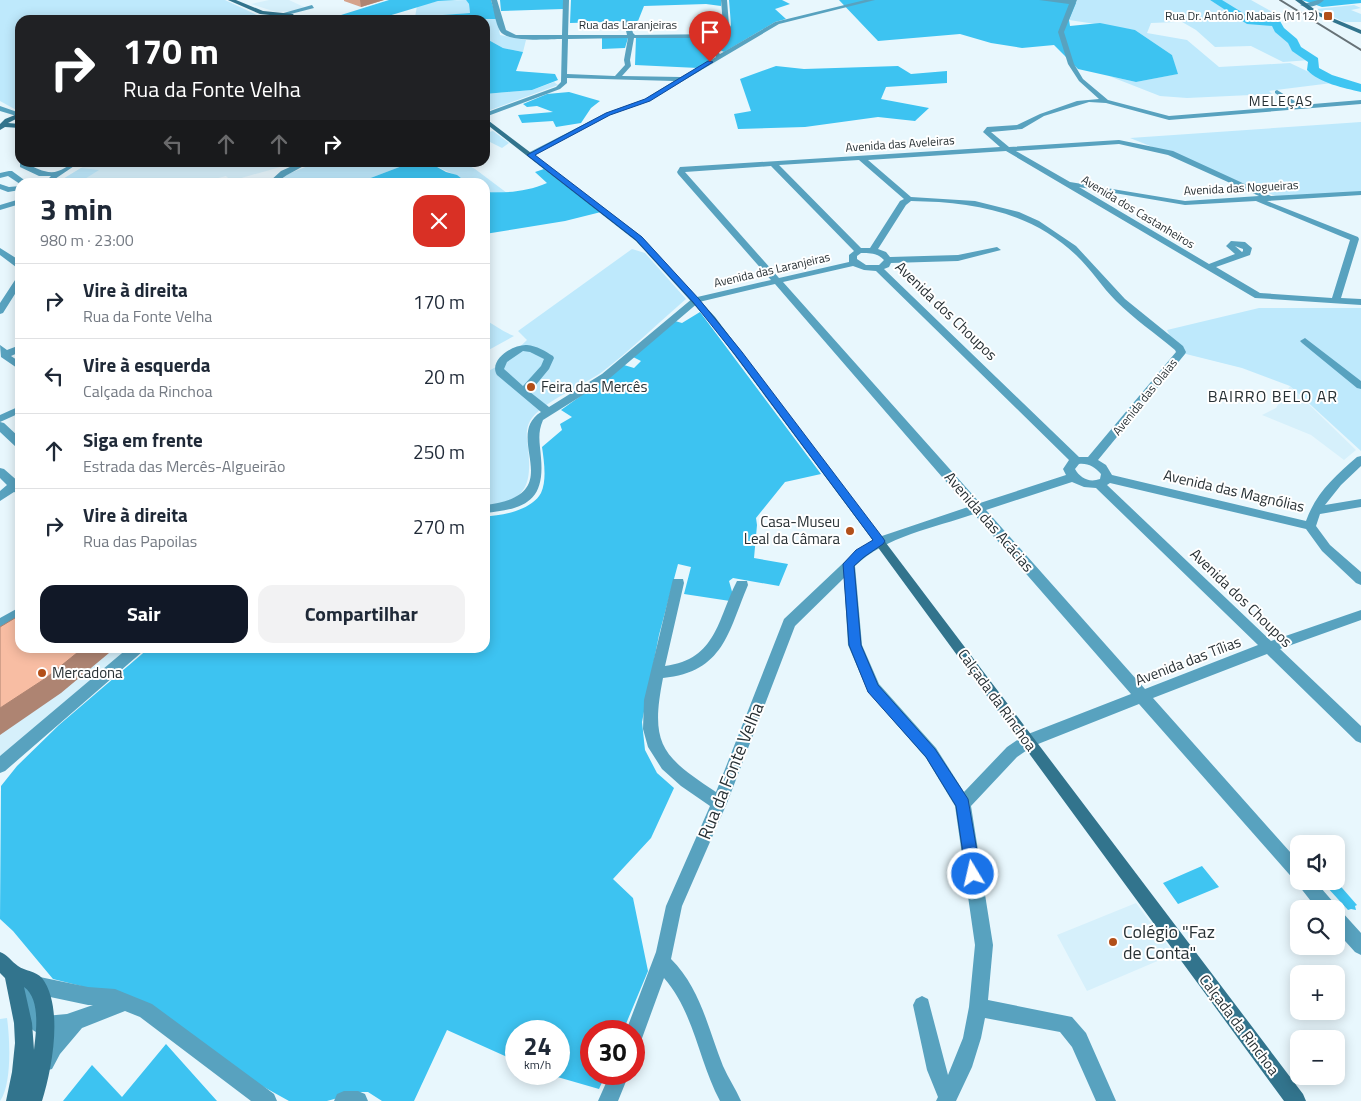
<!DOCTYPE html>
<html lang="pt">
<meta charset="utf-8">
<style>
:root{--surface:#fff;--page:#f2f2f3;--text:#1f2937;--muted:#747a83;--line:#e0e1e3;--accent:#111827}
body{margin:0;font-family:"Titillium Web",sans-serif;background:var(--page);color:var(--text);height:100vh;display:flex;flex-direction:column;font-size:19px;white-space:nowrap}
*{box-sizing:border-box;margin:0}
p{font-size:16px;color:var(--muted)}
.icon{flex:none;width:28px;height:28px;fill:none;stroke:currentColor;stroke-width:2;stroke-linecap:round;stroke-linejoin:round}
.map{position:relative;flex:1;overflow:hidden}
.panel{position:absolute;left:15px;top:178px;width:475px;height:475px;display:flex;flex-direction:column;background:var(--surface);border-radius:15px;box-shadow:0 2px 12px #0003}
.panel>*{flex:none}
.guide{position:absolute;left:15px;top:15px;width:475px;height:152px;border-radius:15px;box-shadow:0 2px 12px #0003;background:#202124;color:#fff;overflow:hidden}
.controls{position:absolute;left:1290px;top:835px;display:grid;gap:10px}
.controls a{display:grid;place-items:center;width:55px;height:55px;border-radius:10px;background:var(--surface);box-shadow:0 2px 12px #0003;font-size:25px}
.speed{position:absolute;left:505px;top:1020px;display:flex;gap:10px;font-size:25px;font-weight:700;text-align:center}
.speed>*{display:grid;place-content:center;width:65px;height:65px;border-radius:50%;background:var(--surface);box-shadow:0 2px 12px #0003;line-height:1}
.speed small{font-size:12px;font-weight:400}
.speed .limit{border:8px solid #d22;background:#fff;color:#111}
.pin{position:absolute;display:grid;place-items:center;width:42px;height:42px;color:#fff;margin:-51px -21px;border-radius:50% 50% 50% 0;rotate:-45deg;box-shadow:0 0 5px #0007}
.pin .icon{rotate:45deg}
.me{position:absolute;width:55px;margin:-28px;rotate:351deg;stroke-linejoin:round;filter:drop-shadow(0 0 4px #0008)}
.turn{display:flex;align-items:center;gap:18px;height:105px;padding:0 25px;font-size:22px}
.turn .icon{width:65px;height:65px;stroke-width:2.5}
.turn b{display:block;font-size:35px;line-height:42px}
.lanes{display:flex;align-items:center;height:48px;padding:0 25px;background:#0003;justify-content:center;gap:25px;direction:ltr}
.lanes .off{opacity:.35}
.round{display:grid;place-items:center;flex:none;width:52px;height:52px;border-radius:15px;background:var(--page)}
.overview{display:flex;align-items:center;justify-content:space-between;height:85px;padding:0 25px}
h1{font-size:30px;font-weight:700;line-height:38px}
.primary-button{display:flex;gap:10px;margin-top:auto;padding:10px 25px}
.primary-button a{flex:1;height:58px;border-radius:15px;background:var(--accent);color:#fff;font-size:20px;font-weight:700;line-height:58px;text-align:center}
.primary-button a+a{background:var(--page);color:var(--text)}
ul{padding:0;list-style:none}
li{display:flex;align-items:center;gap:15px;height:75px;padding:0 25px;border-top:1px solid var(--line)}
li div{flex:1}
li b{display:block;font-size:19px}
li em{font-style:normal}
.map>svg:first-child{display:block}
.built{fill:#d6f0fb}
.green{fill:#bee9fc}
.forest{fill:#3dc3f1}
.water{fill:#3fc5f2}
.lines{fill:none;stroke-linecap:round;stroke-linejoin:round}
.river{fill:#3fc5f2;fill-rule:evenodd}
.street{fill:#58a2bf;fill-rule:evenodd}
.secondary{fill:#32748d;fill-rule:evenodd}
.rail{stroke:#677277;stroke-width:2}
.wall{fill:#d5a38c}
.shaded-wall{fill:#ae8472}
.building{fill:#f8bda3;stroke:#ae8472}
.route{fill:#1a73e8;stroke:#114b97}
.poi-dot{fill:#b24f19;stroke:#fff;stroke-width:2}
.labels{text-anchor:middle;stroke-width:4;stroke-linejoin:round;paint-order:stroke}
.far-poi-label{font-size:12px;fill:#283135;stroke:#fff;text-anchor:end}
.far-street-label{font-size:12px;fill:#283135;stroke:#fff}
.far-neighbourhood-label{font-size:14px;letter-spacing:1px;fill:#283135;stroke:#fff}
.street-label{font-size:15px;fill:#283135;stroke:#fff}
.poi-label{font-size:15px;fill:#283135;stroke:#fff;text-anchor:start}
.neighbourhood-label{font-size:16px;letter-spacing:1px;fill:#283135;stroke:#fff}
.near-street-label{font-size:18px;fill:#283135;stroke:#fff}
.near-poi-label{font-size:18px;fill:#283135;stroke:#fff;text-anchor:start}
</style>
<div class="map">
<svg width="1361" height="1101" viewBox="0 0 1361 1101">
<rect width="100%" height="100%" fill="#e8f7fd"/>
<path class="built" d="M269,0H289L304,7L291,11L276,12L251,4Z
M104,163H294L231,181L226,176L203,182H58L86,165Z
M1290,386L1356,450L1344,460L1311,435L1262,415L1276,408Z
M0,628L20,648H129L0,760Z
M1136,903L1174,954L1087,991L1057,935Z"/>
<path class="green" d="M0,0H225L259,16L257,20H20V112L0,101Z
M466,0L469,4L470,13L415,17L417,6L438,1Z
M1077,0H1210L1244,21L1273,26L1290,39V46L1310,60L1283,62L1251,46L1215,47L1196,30L1170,15L1166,16L1177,22L1151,23L1147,33L1187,40L1219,67L1290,63L1332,83L1269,91L1272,94L1187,98L1160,96L1109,76L1136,82L1177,74L1172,55L1135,30L1069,20Z
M1219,0H1251L1283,18H1247Z
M1354,5L1361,8L1351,10L1361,14V22H1344L1316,9Z
M497,19L500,35L526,40L523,52L503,48L485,38V20H482Z
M554,82L558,85L485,112V94L532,90Z
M1361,122V194L1278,197L1130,138Z
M493,131L509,143L502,148L490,142L485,143V133Z
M315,163H410L360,182H279L288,174Z
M430,163H464L475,169L507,193L485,192V182H466C455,173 442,170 430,163Z
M81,168L99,170L80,182H58Z
M632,249L645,253L686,299C658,323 631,350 602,372C584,385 540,403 530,421C525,430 527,438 528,447C532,485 527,502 485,505V373L503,363L527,340L518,331Z
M1259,308H1361V451L1290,386L1242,368L1178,352L1167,330Z
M485,320C495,325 503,332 514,336L485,352Z
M7,1018C10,1039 12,1085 0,1101V1019Z"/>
<path class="forest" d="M389,0H457L438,1L375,20H325Z
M466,0H491L497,19L415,20V17L470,13L469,4Z
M500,0H564L563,9L501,11Z
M571,0H721V6L706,4L644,6L638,21L570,23Z
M729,0H782L790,4L775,9L786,19L775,22L724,52L718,49L731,25Z
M839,0H1046L1076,3L1069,20L1070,26L1100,23L1135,30L1172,55L1178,74L1136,82L1078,69L1054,45L1022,48L991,43L960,34L878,41Z
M1302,0H1361V3L1322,7Z
M636,37L713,38L709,53L715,57L698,68L635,65Z
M485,38L503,48L523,52L516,71L555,74L558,80L532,90L485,94Z
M602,38H628L625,48L602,49Z
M776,66L804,69L898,66L911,74L947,71V83L886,87L881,99L929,108L915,121L878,117L805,127L738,129L734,114L751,111L740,79Z
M569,92L600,101L591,108L581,123L556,127L553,121L522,123L518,115L553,112L537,106L527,107L523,104L547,94Z
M410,163H430L446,172L457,175L466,182H360Z
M544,169L601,212L565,221L485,234V192C507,193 526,192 547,183L535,172Z
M700,312L821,474L785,482L756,518L757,525L754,558L788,564L779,586L733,578L729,581L733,595L730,601L684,594L691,567L678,564L659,635L642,722L645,750L657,773L674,788L651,838L613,879L633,898L648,971L623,1031H591V1074H606L599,1089L547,1074H559V1031H516V1061L447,1030L414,1101H382L368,1092H359L327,1101H289L246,1077L219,1055L81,986L53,979L13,931L0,919L1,786L17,766L59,725L149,648H485V516C502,516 532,510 541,493C547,480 544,461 542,447L562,430L560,424L572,417L561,410L624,365L634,368L641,361L633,357L675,321L682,323Z
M166,1044L217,1101H63L92,1065L122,1097Z"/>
<path class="water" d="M1202,866L1219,887L1178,904L1163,883Z
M1336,881L1357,905L1355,906L1356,910L1351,909L1348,910L1326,886Z"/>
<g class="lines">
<path class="river" d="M1210,0H1222L1253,19L1280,21L1284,28L1297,39L1301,47L1318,58L1319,68L1332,75L1361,84V92C1344,88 1319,83 1307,70L1308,62L1292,51L1288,43L1275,32L1272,26L1247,24Z"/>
<path class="street" d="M491,0H497L506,30L516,35H562L563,0H569L568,35H627L624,22L627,20L630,22L633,33L635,35L719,34L723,25L721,0H727L729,25L717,51L720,54L775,22L865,0H875L779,24L649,101L610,115L531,157H528V153L606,113L645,99L674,81L567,78V83L560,89L485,117V113L556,87L561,82L562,39C549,39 507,43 500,31C495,22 494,10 491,0ZM628,38L624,60L625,65L615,76L567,74L568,39ZM634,38H717L711,51L716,57L681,77L622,76L631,66L630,60Z
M1039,0H1077L1064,32L1074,64L1083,79L1108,100L1169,116L1293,106L1275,93V91L1277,90L1301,105L1361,100V104L1169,120L1106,103L1089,102L1044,116L1022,129L991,132L1009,147L1119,140L1173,151L1271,196L1361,191V195L1267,201L1358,237L1359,239L1341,298L1361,299V305L1255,298L1006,151L868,160L911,197L975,201L1019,212L1039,221L1076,246L1125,299L1183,346L1186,352L1185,354L1098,460L1106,465L1112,475L1306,521C1316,493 1334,477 1357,457L1361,456V466L1341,485L1325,505L1361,499V507L1320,514L1316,526L1330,545L1361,572V585L1356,583L1322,551L1306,529L1110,483L1107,485L1271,641L1361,610V620L1280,649L1361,726V743L1356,741L1267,654L1153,698L1299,862V881H1315L1334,903L1337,909L1336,910L1342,912L1361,933V955L1355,952L1336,931V909H1317L1296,882L1139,704L1033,746L1017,757L971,806L993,945L988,1000L1072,1017L1086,1033L1116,1101H1096L1072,1047L1060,1032L985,1018L981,1038L972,1067L956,1101H936L938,1097L927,1070L913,1005L916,999L922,996L928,999L948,1075L963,1038L969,1007L975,945L955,806L926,758L868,692L848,645L844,578L795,626L727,803L682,906L671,959C701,989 708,1029 723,1066C728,1078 736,1089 741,1101H720C699,1062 694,1012 664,978L641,1041L634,1043V1031H626L656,952L666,906L710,806L681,786L662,769L648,747L643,729L644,700L672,583L673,579H683L684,583L665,666C717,659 717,620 737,581H747L748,585C728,632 724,672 663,678C650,744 661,756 716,792L784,619L856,551L876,538L968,507L775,284L699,302L610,378L543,420C537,434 540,443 541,458C545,502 524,509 485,513V505C572,495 501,437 541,412L497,375C488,360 513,344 527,345C537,346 545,351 553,356L554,358L549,369L530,392L549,407L602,374L693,298L771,280L678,174L677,172L680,167L1000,147L983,132L987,127L1017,125L1040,114L1077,101L1099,99L1079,81L1068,64L1058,32L1069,4ZM1119,144L1168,155L1259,196L1185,201L1070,182L1016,151ZM859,160L904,199L900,201L870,248H861L779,165ZM771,166L854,251L849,255V262L779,278L685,172ZM1079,187L1185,205L1256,201L1350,240L1332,298L1260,293L1216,267L1250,255L1252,248L1245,242L1231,241L1226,246L1235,254L1209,264ZM911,201C972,202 1030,211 1076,255C1091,269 1102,287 1116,301C1134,319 1155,333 1175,350L1176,352L1088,457H1079L884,269L889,267L891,263L958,261L1001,250L997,247L958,255L890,257L886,252L878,249L906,205ZM1235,246L1243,249V251L1242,252ZM861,253C871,253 877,253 884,260L879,265H866L857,259V256ZM853,266L864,270L876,271L1069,460L1063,469L1066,475L980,503L783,282ZM523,351L530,352L544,359L541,366L523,386L504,369L507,362ZM1079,464C1088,463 1095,467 1101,474L1100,479C1089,483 1080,478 1075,469ZM1072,482L1084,487L1096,488L1258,645L1145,689L986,510ZM974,514L1131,694L1023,736L1007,747L964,792L936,748L879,684L862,645L855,566C886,536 934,528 974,514Z
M1318,0H1324C1318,6 1308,9 1300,5Z
M312,5L314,8L283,16L280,14Z
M0,106L20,113V117L0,111Z
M20,162H28L27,164C36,168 48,175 58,171C68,168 70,162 80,162L52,181L48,179L51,176H39L20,167Z
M301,162H311L287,175L277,182H269L281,171Z
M9,171H12L27,182L20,184L8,176L0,178V173Z
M0,184L9,187L20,186V190L8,192L0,189Z
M20,199V204L0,210V205Z
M0,248L19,260L20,270L0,255Z
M20,276V286L3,313L0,314V303L17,277Z
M1305,338L1361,381V389L1357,388L1302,343L1300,341Z
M0,345L7,350L20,345V352L11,356L20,362V370L1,357Z
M20,406V413L0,422L4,423L20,438V448L16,447L0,432V415Z
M0,468L4,469L20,483V494L14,492L0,501V491L7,485L0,478Z
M20,607V619L0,630V618Z
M128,648H144L142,652L5,771L0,773V756Z
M16,968L22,971L28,980L35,976L88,987L115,989L152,1004L274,1094L277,1101H251L140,1017L125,1011L82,1028L60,1054L52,1069L45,1071L38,1069L36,1062L46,1040L51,1035C26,1034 26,1021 20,1001C17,993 11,986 7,977L10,971ZM36,994L88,1005H93L67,1014L45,1016L41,1012Z
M610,1074H629L618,1101H598Z
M344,1091H358L365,1094L368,1101H334L337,1094Z"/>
<path class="secondary" d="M228,0H236L263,11L293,14L297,20H291L289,17L260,14Z
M1295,0H1302L1318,12L1361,30V34L1314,14Z
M20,113V117L8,123L20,124V128L5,127L0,130V124L5,119Z
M485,118L642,237L715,317L1303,1094L1306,1101H1284L863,527L709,321L636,241L485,123Z
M0,952C8,955 11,961 18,966C25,971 36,971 42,978C64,1007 52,1069 42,1101H6L12,1072L15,1043L14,1023L5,978L0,973ZM24,987C41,999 36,1032 34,1050L32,1023Z"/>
<path class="rail" d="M1280,0L1361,50"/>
</g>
<path class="wall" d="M344,0H384L361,7L344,1Z"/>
<path class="shaded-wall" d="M360,0H384L361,7Z
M83,648H115L61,693L0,735V708Z"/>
<path class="building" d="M20,615V648H83L46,678L0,708V627Z"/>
<path class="route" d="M708,61L713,62L650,101L610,115L535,155L642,237L699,299L742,352L883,538L885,541L883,544L864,557L854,566L861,645L878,685L935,749L968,799L981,874L979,880L973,882L968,880L966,874L956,806L926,757L868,692L849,645L843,564L856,550L873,540L736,356L693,302L636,240L527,155L606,113L645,99Z"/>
<g class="poi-dot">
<rect x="1323" y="11" width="10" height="10" rx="2.5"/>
<circle cx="531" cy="387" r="5"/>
<circle cx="850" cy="531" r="5"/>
<circle cx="42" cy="673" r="5"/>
<circle cx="1113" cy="942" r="5"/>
</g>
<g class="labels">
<g class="far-poi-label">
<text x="1318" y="20">Rua Dr. António Nabais (N112)</text>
</g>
<g class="far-street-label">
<text x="628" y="29">Rua das Laranjeiras</text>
<text transform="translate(900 144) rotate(-4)" y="4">Avenida das Aveleiras</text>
<text transform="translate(1241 188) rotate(-3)" y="4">Avenida das Nogueiras</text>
<text transform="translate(1138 212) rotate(31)" y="4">Avenida dos Castanheiros</text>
<text transform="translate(772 270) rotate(-13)" y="4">Avenida das Laranjeiras</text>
<text transform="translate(1145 397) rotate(-51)" y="4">Avenida das Olaias</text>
</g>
<g class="far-neighbourhood-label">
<text x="1281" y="106">MELEÇAS</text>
</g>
<g class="street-label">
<text transform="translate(946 311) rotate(44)" y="5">Avenida dos Choupos</text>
<text transform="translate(1234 491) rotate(13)" y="5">Avenida das Magnólias</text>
<text transform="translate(989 522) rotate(49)" y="5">Avenida das Acácias</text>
<text transform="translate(1241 598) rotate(44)" y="5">Avenida dos Choupos</text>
<text transform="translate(1188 661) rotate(-21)" y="5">Avenida das Tílias</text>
<text transform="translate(997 700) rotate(54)" y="5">Calçada da Rinchoa</text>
<text transform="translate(1239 1025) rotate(53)" y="5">Calçada da Rinchoa</text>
</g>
<g class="poi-label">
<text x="541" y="392">Feira das Mercês</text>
<text x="840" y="527" text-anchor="end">Casa-Museu<tspan x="840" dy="17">Leal da Câmara</tspan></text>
<text x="52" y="678">Mercadona</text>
</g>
<g class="neighbourhood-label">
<text x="1273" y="402">BAIRRO BELO AR</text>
</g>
<g class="near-street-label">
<text transform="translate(731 771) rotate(-68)" y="6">Rua da Fonte Velha</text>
</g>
<g class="near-poi-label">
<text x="1123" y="938">Colégio "Faz<tspan x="1123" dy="21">de Conta"</tspan></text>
</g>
</g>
</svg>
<div class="controls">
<a><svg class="icon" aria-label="sound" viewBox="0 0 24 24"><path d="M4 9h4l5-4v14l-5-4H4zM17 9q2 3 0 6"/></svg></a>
<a><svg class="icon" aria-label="search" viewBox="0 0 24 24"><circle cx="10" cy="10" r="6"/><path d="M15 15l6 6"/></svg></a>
<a>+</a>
<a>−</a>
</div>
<div class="speed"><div>24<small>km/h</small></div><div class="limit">30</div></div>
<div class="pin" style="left:710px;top:62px;background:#d93025"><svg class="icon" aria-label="arrive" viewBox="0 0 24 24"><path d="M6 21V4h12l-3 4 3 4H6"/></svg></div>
<svg class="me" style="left:973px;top:874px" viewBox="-20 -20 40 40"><circle r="17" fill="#1a73e8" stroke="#fff" stroke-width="3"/><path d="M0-11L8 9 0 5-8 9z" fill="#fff"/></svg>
<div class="guide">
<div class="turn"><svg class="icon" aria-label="right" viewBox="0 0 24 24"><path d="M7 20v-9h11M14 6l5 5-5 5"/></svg><div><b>170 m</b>Rua da Fonte Velha</div></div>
<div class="lanes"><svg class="icon off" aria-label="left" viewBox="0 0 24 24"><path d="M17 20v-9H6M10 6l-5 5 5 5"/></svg><svg class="icon off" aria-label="ahead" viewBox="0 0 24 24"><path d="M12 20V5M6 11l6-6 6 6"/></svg><svg class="icon off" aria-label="ahead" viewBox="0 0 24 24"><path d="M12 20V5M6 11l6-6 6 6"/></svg><svg class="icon" aria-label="right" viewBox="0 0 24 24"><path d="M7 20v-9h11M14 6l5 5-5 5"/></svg></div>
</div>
<section class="panel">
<div class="overview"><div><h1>3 min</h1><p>980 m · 23:00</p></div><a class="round" style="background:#d93025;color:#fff"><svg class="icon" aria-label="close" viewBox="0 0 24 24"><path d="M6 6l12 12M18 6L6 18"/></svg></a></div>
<ul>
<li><svg class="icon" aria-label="right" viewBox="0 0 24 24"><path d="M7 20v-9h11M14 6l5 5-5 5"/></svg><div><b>Vire à direita</b><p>Rua da Fonte Velha</p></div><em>170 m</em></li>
<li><svg class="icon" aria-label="left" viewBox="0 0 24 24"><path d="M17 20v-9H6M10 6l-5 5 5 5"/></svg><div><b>Vire à esquerda</b><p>Calçada da Rinchoa</p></div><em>20 m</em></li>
<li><svg class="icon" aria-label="ahead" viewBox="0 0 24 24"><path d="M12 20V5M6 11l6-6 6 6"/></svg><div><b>Siga em frente</b><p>Estrada das Mercês-Algueirão</p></div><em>250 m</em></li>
<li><svg class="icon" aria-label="right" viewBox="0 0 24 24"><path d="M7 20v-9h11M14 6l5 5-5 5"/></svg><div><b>Vire à direita</b><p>Rua das Papoilas</p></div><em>270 m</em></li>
</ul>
<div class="primary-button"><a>Sair</a><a>Compartilhar</a></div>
</section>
</div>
